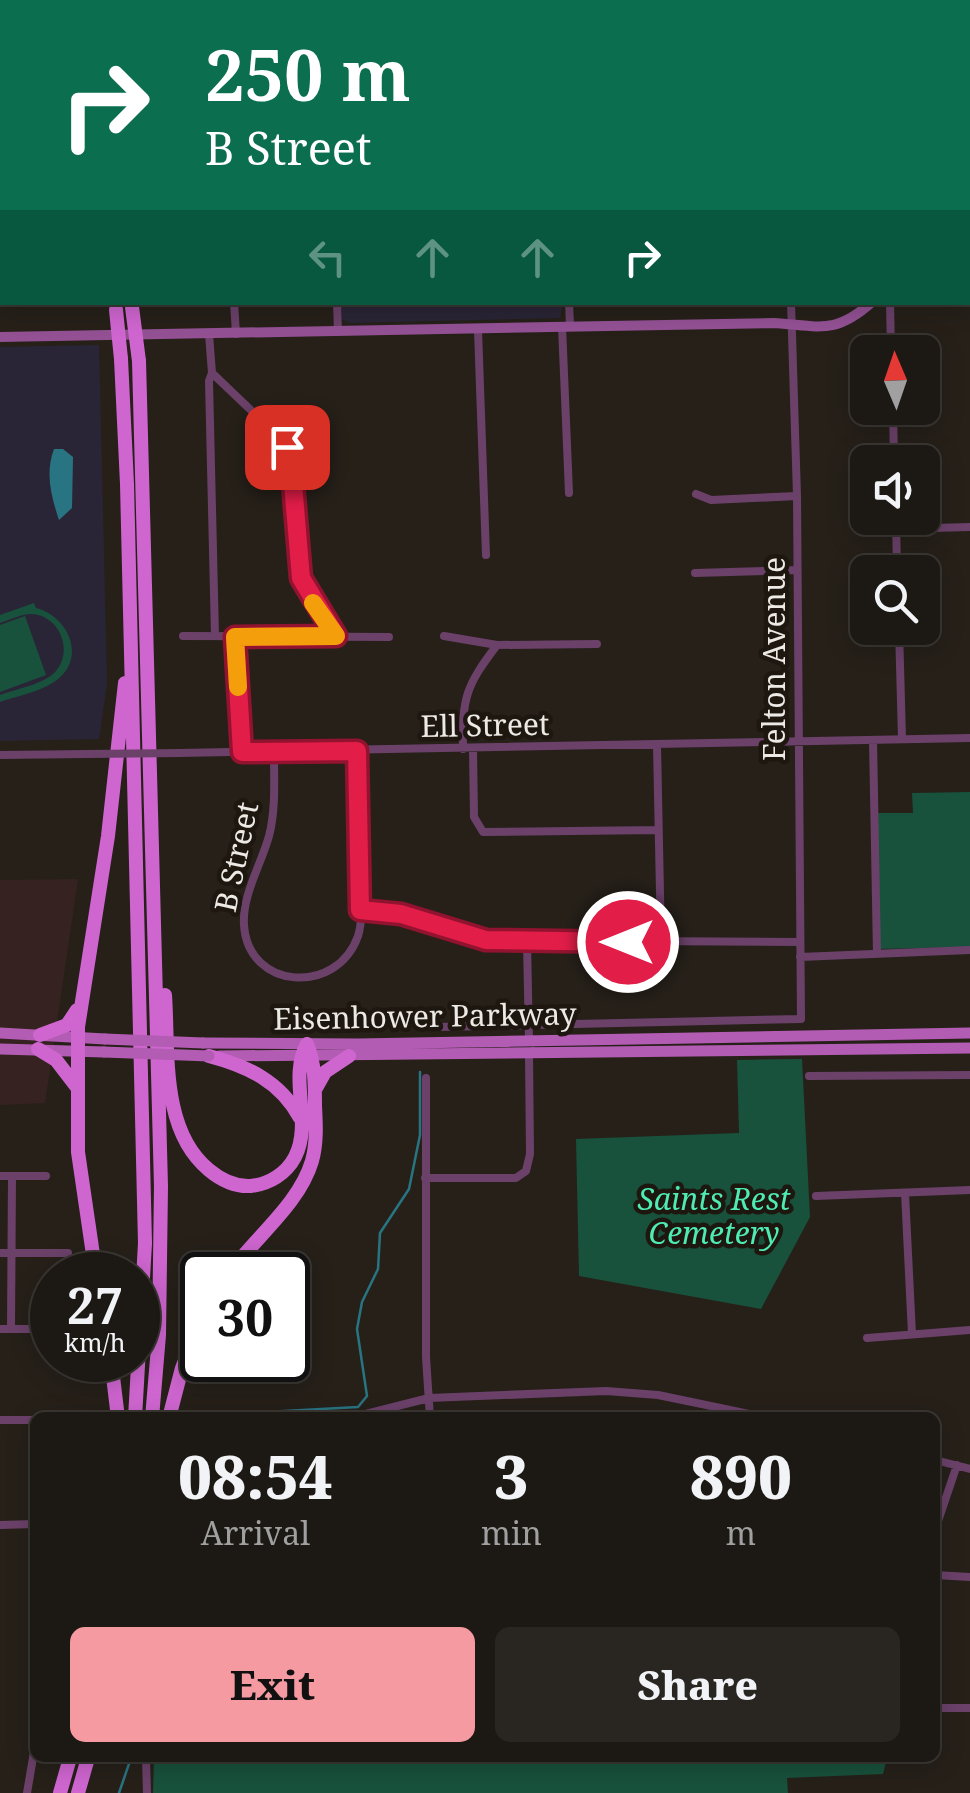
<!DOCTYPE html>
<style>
:root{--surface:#1c1813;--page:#292521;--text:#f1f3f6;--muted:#a0a0a0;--line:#3a3733;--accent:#f49aa0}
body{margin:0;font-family:"Noto Serif",serif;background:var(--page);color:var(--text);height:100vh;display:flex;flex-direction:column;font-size:38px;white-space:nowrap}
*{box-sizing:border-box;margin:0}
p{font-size:32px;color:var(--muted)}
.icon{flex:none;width:55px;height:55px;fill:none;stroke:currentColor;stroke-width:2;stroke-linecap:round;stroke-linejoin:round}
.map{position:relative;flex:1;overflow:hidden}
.details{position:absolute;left:30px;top:1412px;width:910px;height:350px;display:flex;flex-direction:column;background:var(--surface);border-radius:15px;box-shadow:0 5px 25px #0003,0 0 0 2px var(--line)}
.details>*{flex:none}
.hud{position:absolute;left:0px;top:0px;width:970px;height:305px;box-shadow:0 5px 25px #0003,0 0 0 2px var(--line);background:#0b6e4f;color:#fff;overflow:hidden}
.needle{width:65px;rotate:358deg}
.controls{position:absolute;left:850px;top:335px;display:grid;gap:20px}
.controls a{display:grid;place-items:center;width:90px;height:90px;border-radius:15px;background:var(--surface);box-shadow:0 5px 25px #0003,0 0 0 2px var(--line);font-size:50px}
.speed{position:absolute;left:30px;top:1252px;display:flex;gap:20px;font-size:50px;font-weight:700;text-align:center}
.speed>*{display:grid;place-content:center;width:130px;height:130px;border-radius:50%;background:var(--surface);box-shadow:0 5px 25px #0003,0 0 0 2px var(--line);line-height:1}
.speed small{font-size:25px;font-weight:400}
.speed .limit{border:5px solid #111;border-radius:15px;background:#fff;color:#111}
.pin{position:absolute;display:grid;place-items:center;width:85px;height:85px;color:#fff;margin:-42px;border-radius:20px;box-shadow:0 5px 15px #0006}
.me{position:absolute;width:110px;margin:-55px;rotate:270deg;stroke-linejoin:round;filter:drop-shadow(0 0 8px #0008)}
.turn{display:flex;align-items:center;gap:35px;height:210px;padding:0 40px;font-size:45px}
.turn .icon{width:130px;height:130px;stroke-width:2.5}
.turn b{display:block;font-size:70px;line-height:85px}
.lanes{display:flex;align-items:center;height:95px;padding:0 40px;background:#0003;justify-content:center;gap:50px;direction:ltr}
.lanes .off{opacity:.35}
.eta{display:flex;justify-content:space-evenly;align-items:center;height:170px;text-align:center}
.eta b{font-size:60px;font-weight:800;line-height:70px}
.action{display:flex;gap:20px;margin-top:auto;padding:20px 40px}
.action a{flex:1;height:115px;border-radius:15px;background:var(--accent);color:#111;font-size:40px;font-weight:800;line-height:115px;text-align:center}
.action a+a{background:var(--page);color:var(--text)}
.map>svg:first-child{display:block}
.commercial{fill:#362321}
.education{fill:#2a2536}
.green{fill:#18513c}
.water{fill:#297482}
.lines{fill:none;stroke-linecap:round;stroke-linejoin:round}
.stream{stroke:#297482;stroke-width:2.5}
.street{stroke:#6b416a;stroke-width:8}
.secondary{stroke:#935194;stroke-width:10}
.primary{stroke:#b35cb3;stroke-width:11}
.highway{stroke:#cf66d0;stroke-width:14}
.street-bridge{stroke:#6b416a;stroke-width:8}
.primary-bridge{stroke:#b35cb3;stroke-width:11}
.highway-bridge{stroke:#cf66d0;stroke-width:14}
.route-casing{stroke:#92132f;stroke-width:25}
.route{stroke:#e11d48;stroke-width:18}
.slow{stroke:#f59e0b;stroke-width:18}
.labels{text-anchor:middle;stroke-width:9;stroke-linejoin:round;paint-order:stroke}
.street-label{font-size:30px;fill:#ede9e4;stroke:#1d1710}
.park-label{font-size:30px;font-style:italic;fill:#4eecb3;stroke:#1d1710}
</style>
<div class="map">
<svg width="970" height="1793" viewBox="0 0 970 1793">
<rect width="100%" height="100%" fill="#262019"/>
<path class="commercial" d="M78,879L45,1103L0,1105V880Z"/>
<path class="education" d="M563,302L560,318L350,323L342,319L341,303Z
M99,345L107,683L99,739L0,741V347Z"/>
<path class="green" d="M34,603L36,608C69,616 88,660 54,682C39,692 17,696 0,702V695C16,689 40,685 53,674C75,654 61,615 31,614C21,614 10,620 0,623V615Z
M25,616L46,675L0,692V625Z
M970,792V947L877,949L876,813H913L912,793Z
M802,1059L810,1217L761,1309L579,1276L576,1139L739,1133L737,1060Z
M154,1758H887L883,1774L787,1778L788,1793H153Z"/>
<path class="water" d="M54,449H63L73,457L72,508L59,520C51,496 45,473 54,449Z"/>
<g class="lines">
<path class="stream" d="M263,1418L266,1412L358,1407L367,1396L357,1329L362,1302L378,1269L380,1233L409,1189L420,1135V1072
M119,1793L131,1758"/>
<path class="street" d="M222,0V2
M335,0V2
M564,0V2
M874,0L878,2
M790,2V0
M968,63L970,65
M234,302L236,334
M337,302L338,332
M569,302L570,326
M890,302L891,352
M562,326L569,493
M478,330L486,555
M209,334L212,373L209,381L215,636
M212,373L275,433L289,451L301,578L336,636
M893,408L894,462
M696,494L711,500L797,496
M896,518L897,572
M896,529L970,527
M695,573L797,570
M899,628L902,739
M183,636L389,637
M444,636L497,645
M235,637L242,752
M873,740L877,954
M657,745L661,942
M463,749C462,697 466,686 497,645L597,644
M473,749L474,817L483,832L658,830
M274,752C274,779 276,809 269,836C261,865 242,895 244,925C248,990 337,996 358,936C364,917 360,894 359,874C359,833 358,792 357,751
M179,753L970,738
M0,755L88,754
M360,910L392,911L485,940L800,942
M527,941L529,1042
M800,957L970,950
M437,1027L801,1019L797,496L791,302
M809,1076L970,1075
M426,1078V1357L430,1418
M0,1176H46
M425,1178H516L526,1171L530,1154L529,1055L533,1051
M905,1193L912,1334
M816,1196L970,1190
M0,1253H68
M0,1329H52
M11,1329L12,1176
M867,1338L970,1330
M350,1418L429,1398L606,1391L658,1395L769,1418
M0,1420H35
M935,1460L970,1469
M34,1524L35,1563
M0,1525L35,1524
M935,1530L957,1465
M935,1575L970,1577
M935,1708H970
M146,1758L147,1793
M27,1793L35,1746"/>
<path class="secondary" d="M968,220L970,218
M0,337L774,323C820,326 835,335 872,302"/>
<path class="primary" d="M0,1033L105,1039
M203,1043L358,1044L970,1033
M0,1049L104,1052
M219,1056L970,1048"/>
<path class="highway" d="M9,0L10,2
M25,0L26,2
M43,0L44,2
M91,2V0
M121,359L127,484L145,1243L135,1418
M139,361L161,1186L159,1335L152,1418
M165,995C169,1051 160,1130 209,1170C221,1180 235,1187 251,1186C269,1184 286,1174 295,1157C313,1122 288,1078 307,1044
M40,1035L67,1025L77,1010
M38,1049L56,1060L76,1086
M209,1056C247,1066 280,1081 300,1118
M316,1088L325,1072L349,1056
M96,1275L78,1152V1027L108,836L125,683
M228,1275C254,1238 299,1205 312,1161C317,1143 316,1124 315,1106C315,1085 315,1063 307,1044
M111,1360L118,1418
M169,1418L182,1368L202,1318
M60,1793L70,1758
M78,1793L88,1758"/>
<path class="street-bridge" d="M88,754L179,753"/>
<path class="primary-bridge" d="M105,1039L203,1043
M104,1052L209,1056"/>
<path class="highway-bridge" d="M132,307L139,361
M116,310L121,359"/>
</g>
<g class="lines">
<g class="route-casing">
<path id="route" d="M287,447L291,460L301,578L336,636L235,637L242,752L357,751L360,910L401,914L486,940L628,942"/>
</g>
<use href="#route" class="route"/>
<path class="slow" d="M238,687L235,637L336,636L313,603"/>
</g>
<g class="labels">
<g class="street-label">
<text transform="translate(775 659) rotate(-90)" y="10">Felton Avenue</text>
<text transform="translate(485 726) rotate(-1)" y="10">Ell Street</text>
<text transform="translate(237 857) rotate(-78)" y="10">B Street</text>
<text transform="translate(425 1017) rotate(-1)" y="10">Eisenhower Parkway</text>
</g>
<g class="park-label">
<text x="714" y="1210">Saints Rest<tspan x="714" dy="34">Cemetery</tspan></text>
</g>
</g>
</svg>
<div class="controls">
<a><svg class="needle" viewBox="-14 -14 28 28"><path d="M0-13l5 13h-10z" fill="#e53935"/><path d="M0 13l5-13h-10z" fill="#a0a0a0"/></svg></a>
<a><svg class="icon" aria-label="sound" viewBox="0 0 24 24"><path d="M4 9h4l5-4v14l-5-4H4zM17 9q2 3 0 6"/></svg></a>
<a><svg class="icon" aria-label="search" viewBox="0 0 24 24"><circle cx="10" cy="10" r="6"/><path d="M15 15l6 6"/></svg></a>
</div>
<div class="speed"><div>27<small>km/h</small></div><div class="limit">30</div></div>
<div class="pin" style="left:287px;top:447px;background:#d93025"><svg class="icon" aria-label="arrive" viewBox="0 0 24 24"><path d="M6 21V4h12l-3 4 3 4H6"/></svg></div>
<svg class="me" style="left:628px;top:942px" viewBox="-20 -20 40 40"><circle r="17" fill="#e11d48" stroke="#fff" stroke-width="3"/><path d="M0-11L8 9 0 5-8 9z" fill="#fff"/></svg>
<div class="hud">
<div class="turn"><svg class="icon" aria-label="right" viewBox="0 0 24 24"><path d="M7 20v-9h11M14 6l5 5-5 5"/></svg><div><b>250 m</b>B Street</div></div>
<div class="lanes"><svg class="icon off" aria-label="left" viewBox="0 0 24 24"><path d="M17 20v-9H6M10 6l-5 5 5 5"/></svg><svg class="icon off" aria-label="ahead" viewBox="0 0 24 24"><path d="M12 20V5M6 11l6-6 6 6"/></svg><svg class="icon off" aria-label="ahead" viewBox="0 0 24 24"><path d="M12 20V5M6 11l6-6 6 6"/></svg><svg class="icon" aria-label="right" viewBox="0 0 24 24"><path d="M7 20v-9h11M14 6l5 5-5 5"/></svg></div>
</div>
<section class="details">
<div class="eta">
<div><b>08:54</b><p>Arrival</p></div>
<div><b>3</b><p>min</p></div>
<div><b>890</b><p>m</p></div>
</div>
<div class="action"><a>Exit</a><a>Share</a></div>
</section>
</div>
